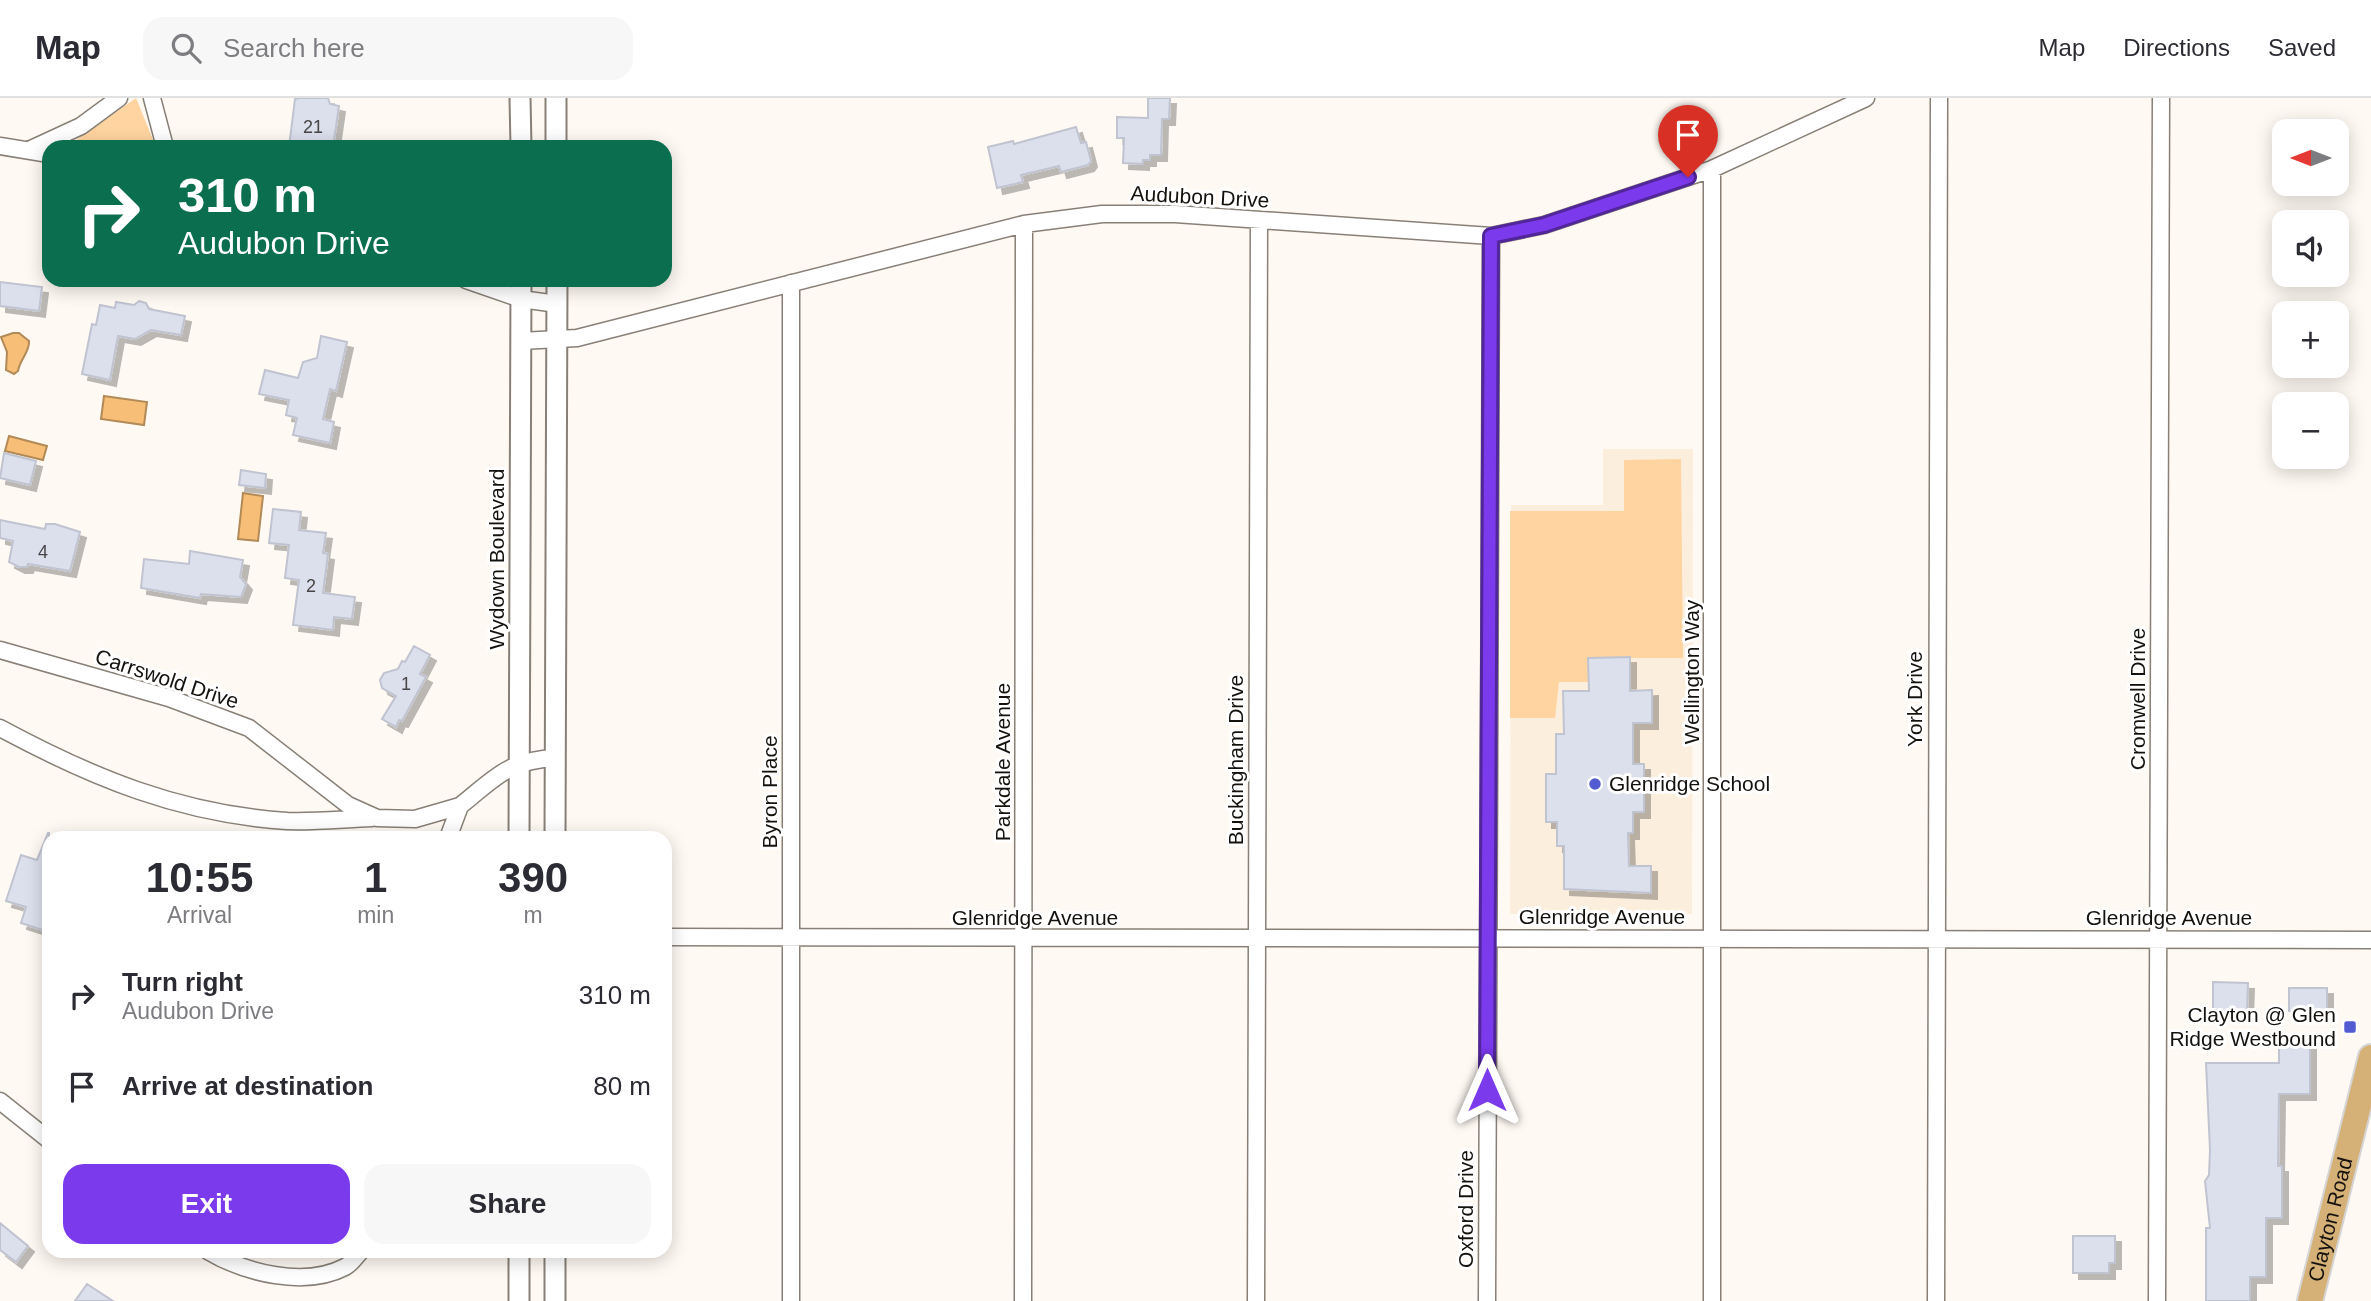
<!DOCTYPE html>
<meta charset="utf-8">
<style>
:root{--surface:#fff;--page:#f7f7f7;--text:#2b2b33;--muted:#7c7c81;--line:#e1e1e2;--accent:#7c3aed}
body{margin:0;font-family:Arial,sans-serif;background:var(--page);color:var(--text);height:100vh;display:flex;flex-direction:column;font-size:26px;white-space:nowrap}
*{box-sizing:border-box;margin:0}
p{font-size:23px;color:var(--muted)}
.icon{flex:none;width:38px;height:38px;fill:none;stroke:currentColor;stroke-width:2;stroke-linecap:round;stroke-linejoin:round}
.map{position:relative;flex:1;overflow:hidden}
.sheet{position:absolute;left:42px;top:733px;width:630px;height:427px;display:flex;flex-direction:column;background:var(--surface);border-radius:21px;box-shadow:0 4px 18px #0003}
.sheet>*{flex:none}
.hud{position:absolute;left:42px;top:42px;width:630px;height:147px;border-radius:21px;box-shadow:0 4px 18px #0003;background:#0b6e4f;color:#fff;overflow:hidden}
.needle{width:46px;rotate:270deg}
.tools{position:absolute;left:2272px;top:21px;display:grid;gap:14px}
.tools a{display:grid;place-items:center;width:77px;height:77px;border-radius:14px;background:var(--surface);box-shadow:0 4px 18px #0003;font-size:35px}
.pin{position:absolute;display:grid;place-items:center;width:60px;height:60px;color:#fff;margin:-72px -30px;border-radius:50% 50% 50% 0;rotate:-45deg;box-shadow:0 0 7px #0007}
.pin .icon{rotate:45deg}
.me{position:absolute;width:77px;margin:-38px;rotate:0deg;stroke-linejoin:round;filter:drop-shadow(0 0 5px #0008)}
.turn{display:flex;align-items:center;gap:24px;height:147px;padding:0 21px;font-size:32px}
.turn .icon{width:91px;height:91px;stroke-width:2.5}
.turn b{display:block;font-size:49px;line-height:60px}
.eta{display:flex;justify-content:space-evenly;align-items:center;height:119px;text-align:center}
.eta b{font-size:42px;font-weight:700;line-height:49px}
.primary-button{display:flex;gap:14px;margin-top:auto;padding:14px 21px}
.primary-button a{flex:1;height:80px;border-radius:21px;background:var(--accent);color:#fff;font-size:28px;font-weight:700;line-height:80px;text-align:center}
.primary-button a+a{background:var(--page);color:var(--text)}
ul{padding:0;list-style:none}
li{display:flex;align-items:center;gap:21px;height:91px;padding:0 21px}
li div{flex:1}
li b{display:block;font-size:26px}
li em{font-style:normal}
header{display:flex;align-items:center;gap:42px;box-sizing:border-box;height:98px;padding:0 35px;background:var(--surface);border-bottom:2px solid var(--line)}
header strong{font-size:33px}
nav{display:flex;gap:38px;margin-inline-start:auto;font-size:24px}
.search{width:490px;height:63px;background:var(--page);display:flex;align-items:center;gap:18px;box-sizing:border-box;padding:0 24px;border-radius:21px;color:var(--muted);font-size:26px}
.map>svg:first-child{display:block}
.built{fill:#fceedd}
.green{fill:#ffd4a0}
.water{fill:#f6be76;stroke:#b28a57;stroke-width:2}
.building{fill:#dcdfec;stroke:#c0c3d0;stroke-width:2;filter:url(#shadow)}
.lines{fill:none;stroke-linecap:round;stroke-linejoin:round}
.minor-casing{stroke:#888076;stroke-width:19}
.tertiary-casing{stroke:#888076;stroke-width:23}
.primary-casing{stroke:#d5d4d4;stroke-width:28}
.minor{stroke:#fff;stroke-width:16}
.tertiary{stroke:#fff;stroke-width:19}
.primary{stroke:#d6b177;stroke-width:24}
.route-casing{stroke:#51269a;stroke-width:18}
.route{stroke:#7c3aed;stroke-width:12}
.poi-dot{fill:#525bd2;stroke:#fff;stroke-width:2.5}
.labels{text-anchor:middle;stroke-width:6;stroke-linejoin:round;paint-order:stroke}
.number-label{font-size:18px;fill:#474546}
.street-label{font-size:21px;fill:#15120e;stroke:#fff}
.poi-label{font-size:21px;fill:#15120e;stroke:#fff;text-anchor:start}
</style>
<header>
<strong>Map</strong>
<div class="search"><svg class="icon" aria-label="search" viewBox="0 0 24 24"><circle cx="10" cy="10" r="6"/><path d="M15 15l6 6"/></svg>Search here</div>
<nav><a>Map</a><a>Directions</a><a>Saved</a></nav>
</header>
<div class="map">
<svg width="2371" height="1203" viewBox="0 0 2371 1203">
<defs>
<filter id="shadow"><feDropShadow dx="6" dy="6" stdDeviation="0" flood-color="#0004"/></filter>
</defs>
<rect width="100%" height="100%" fill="#fff9f3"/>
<path class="built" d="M1603,351H1693L1692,816H1510L1511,407H1603Z"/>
<path class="green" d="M136,0L156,49H69V47Z
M1681,361L1683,560H1589L1588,584H1559L1555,620H1510V413H1624V362Z"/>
<path class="water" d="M13,235H19L29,243C30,254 20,261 18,273L14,276L6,272L7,254L1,239Z
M104,298L147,304L144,327L101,321Z
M9,338L47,348L43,362L5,353Z
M243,395L263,398L258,443L238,441Z"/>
<path class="building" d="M299,0H328L330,6L339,8L333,49H289L295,1Z
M1148,0H1170L1169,21H1162L1161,57H1150V62H1143V66L1123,65L1124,40H1117V19L1148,20Z
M1076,29L1081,45L1086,44L1091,63L1088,67L1061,74L1059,68L1021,77L1023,84L997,90L988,49L1013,43L1014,46Z
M0,184L42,189L39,213L0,208Z
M139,203L146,205L149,211L185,218L181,237L151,232L135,241L118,238L110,282L82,276L92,226L96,227L100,207L115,210L116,204L134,207Z
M321,238L347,244L336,293L330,291L323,321L334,324L330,345L293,337L297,320L286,317L289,302L259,296L265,272L298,280L303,264L317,260Z
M4,355L36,363L30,387L0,380Z
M241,372L266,376L265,390L239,387Z
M273,411L301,414L299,432L326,435L323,455L328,456L323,495L355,499L352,521L334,519L333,532L293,527L299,482L285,480L289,447L269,445Z
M0,422L45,431L46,426H55L80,434L70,473L28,466L27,469H19L9,464L13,443L0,440Z
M190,453L243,462L240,479L246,486L241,499L201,496L200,500L141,490L144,461L189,466Z
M414,548L430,557L420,576L426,579L402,623L399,622L396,629L382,621L396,598L382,590L380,582L384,575L398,571L402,563L405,564Z
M1630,559V593L1652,592V625H1633V666H1644V714H1633V735H1628L1629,768H1651V795L1564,791V748H1557V724H1546V676H1556V636H1564L1563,593H1589L1588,560Z
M48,735H49V834L21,825L26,809L6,803L21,757L37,762Z
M2213,884L2248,885L2247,913L2213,914Z
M2289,890H2327V913H2289Z
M2279,940H2310V996H2279L2278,1068H2282V1120H2266V1179H2250V1203H2206V1130H2210L2205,1083L2209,1077L2210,1052L2206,965H2279Z
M0,1125L28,1148L16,1164L0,1152Z
M2073,1138H2115V1165H2109V1175H2073Z
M87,1186L113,1203H75Z"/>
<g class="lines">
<g class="minor-casing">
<path id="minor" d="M152,0L165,49
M0,48L49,56
M29,52L81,28L119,0
M1712,71V1203
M466,182L521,201L557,206
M521,243L577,240L1024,126L1102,116H1175L1491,138L1544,127L1712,71L1866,0
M0,552L169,600L249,630L348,707L377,720L415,721L460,708L448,740
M0,630C93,680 180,716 287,723C315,724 344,721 372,720
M460,708C495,680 508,662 556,660
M665,839L2371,842
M0,1003L49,1042
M208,1153C245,1175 305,1190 345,1169C351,1166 356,1158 361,1153
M791,1203V185
M1023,1203L1024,126
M1256,1203L1259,122
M1487,1203L1491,138
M1936,1203L1939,0
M2157,1203L2161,0"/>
</g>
<g class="tertiary-casing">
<path id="tertiary" d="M520,0L521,49
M556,0V49
M519,740L521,182
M555,740L557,182
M519,1153V1203
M555,1153V1203"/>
</g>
<g class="primary-casing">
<g id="primary">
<path id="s1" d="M2310,1203L2371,959"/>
</g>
</g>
<use href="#minor" class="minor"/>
<use href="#tertiary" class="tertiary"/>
<use href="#primary" class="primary"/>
</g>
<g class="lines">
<g class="route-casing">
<path id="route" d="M1487,992L1491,138L1544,127L1688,79"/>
</g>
<use href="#route" class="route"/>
</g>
<g class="poi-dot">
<circle cx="1595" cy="686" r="7"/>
<rect x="2343" y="922" width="14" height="14" rx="3.5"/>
</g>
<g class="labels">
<g class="number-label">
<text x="313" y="35">21</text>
<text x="43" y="460">4</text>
<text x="311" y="494">2</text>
<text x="406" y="592">1</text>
</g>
<g class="street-label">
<text transform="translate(1200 99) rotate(3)" y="7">Audubon Drive</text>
<text transform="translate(497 461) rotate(-90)" y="7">Wydown Boulevard</text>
<text transform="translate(1692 574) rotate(-90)" y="7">Wellington Way</text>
<text transform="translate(167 581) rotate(18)" y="7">Carrswold Drive</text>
<text transform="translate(1915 601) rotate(-90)" y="7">York Drive</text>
<text transform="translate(2138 601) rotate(-90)" y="7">Cromwell Drive</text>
<text transform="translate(1236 662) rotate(-90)" y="7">Buckingham Drive</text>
<text transform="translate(1003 664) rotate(-90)" y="7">Parkdale Avenue</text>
<text transform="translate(770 694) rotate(-90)" y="7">Byron Place</text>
<text x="1602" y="826">Glenridge Avenue</text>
<text x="1035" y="827">Glenridge Avenue</text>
<text x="2169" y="827">Glenridge Avenue</text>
<text transform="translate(1466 1111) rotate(-90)" y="7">Oxford Drive</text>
<text dy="7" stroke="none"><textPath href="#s1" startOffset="84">Clayton Road</textPath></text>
</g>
<g class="poi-label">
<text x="1609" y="693">Glenridge School</text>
<text x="2336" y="924" text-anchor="end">Clayton @ Glen<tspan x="2336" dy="24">Ridge Westbound</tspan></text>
</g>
</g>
</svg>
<div class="tools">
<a><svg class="needle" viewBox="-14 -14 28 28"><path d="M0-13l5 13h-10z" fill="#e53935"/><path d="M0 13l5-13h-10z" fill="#7c7c81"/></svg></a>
<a><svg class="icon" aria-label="sound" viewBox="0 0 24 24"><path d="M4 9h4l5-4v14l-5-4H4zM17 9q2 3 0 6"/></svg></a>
<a>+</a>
<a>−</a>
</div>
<div class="pin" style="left:1688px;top:79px;background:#d93025"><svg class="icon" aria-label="arrive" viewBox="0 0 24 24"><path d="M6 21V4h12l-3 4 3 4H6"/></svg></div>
<svg class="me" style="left:1487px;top:992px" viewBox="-20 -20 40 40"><path d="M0-17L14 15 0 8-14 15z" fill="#7c3aed" stroke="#fff" stroke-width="4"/></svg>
<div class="hud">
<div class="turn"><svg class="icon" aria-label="right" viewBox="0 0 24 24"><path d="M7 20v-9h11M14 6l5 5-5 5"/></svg><div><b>310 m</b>Audubon Drive</div></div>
</div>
<section class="sheet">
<div class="eta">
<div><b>10:55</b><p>Arrival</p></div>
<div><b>1</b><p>min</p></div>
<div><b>390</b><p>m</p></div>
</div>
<ul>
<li><svg class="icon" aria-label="right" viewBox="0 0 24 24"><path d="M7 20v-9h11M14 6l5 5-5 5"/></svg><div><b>Turn right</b><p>Audubon Drive</p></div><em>310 m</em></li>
<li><svg class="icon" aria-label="arrive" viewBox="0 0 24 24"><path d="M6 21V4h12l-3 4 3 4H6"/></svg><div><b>Arrive at destination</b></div><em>80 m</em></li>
</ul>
<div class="primary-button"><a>Exit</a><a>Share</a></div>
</section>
</div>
